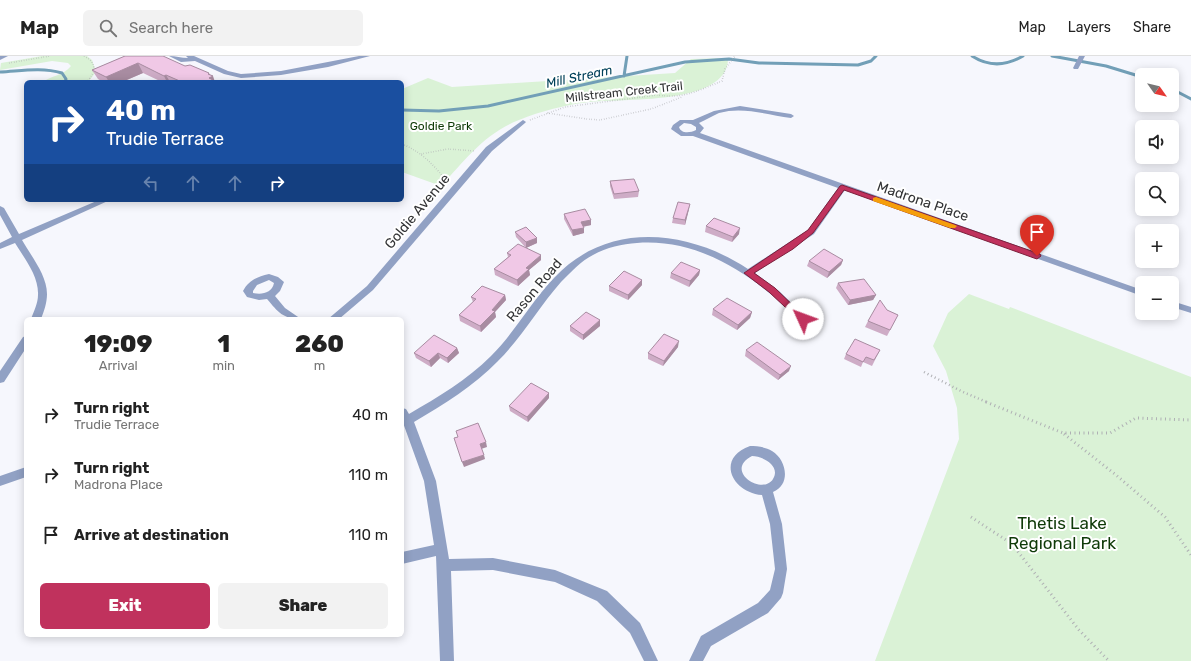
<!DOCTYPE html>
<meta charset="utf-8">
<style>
:root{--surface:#fff;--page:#f2f2f2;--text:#222;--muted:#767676;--line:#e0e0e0;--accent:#c0325d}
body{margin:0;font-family:Rubik,sans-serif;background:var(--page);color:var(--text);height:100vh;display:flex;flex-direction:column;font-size:15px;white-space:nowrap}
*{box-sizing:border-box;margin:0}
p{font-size:13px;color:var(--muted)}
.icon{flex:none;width:22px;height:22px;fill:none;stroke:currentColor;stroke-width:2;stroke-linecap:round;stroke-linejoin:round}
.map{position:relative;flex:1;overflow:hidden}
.drawer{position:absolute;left:24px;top:261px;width:380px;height:320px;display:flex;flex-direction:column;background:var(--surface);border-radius:6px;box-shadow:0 2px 10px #0003}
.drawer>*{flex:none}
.banner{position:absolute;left:24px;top:24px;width:380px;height:122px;border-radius:6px;box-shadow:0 2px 10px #0003;background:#1a4fa0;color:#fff;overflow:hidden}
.needle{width:26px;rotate:124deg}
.buttons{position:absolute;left:1135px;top:12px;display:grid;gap:8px}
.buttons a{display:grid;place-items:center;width:44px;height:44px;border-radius:6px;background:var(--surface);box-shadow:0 2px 10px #0003;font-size:20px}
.pin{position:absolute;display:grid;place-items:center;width:34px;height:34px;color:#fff;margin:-41px -17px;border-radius:50% 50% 50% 0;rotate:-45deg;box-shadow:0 0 4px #0007}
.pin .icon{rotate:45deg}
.me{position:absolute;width:44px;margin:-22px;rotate:313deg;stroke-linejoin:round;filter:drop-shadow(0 0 3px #0008)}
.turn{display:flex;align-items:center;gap:14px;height:84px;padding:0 16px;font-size:18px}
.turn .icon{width:52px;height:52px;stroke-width:2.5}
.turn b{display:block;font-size:28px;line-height:34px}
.lanes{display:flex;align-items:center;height:38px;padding:0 16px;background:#0003;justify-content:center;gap:20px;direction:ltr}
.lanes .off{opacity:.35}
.eta{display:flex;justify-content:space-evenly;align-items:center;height:68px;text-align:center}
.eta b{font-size:24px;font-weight:800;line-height:28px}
.cta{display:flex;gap:8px;margin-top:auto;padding:8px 16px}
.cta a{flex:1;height:46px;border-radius:6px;background:var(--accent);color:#fff;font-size:16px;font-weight:800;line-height:46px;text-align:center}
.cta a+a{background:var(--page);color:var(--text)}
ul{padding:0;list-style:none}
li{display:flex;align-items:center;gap:12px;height:60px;padding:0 16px}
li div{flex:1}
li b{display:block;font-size:15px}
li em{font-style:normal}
header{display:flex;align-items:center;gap:24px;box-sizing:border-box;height:56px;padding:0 20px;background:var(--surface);border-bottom:1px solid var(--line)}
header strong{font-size:19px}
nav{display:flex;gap:22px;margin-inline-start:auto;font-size:14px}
.search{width:280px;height:36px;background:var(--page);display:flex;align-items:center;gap:10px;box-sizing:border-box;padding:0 14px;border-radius:6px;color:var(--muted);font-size:15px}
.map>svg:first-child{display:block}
.green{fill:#daf2d6}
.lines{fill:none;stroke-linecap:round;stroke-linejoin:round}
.stream{stroke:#729fb7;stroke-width:3}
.path-far2{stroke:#afb0b4;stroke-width:1.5;stroke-dasharray:0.5 2;stroke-linecap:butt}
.path-far1{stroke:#afb0b4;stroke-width:2.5;stroke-dasharray:1 3;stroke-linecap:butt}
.path{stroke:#afb0b4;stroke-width:3;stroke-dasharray:1 3.5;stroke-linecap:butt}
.minor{fill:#91a1c4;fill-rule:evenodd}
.wall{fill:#ceacc6}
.shaded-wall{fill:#a88ca1}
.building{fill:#f0c8e6;stroke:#a88ca1}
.route{fill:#c0325d;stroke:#7d203c}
.slow{fill:#f59e0b}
.labels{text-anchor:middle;stroke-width:4;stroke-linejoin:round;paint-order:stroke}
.far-street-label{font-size:12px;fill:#333436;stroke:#fff}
.far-park-label{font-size:12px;fill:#0f3a08;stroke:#fff}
.far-water-label{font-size:13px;font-style:italic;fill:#004059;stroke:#fff}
.street-label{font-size:14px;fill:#333436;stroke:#fff}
.near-park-label{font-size:17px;fill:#0f3a08;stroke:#fff}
</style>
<header>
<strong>Map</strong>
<div class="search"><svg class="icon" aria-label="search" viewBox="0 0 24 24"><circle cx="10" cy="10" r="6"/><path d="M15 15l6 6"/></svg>Search here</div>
<nav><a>Map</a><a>Layers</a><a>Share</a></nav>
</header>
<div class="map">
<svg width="1191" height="605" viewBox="0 0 1191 605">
<rect width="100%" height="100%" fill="#f6f7fd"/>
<path class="green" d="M42,0H87L92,4L96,16L88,26H43C52,19 63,20 71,10L68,7L52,5L0,14L1,7Z
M728,2C729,50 620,42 589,46C565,49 541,55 519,64C485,77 465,104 441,130L402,116V33L428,22L452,31L675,17L691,3Z
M969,238L1009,253L1010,251L1191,321V605H875L959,383L957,352L946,315L933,290L948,257Z"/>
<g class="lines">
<path class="stream" d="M972,0C989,11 1006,10 1023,0
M1052,0L1106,10L1142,21
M0,16C21,15 41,11 62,17L66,23L65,26
M624,20L627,0
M1172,33L1191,43
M402,54L439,55L488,50L685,6L729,3L759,7L858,9L871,5L876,0"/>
<path class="path-far2" d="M84,0C98,7 95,16 87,26
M9,7L50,0
M547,57L587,63L600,64L651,53L682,41
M530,64L565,51L657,39C684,43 697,35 722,25L725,13L735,0
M402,88C422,96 435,110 448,127
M421,98L448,93L475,95"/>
<path class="path-far1" d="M924,316L963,336L989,347"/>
<path class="path" d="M986,346L1063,377H1110L1136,362L1191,364
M1064,378L1116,419L1165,461L1191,499
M971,461L1012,488L1079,574L1109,605"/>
<path class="minor" d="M0,0H8L0,4Z
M169,0C176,0 181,2 188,2L186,0H194L228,15L241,18L281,15L359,0H370L328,11L281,19L241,22L224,18L195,5L181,6Z
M1079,0H1085L1078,13H1074L1073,12Z
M740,50L791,58L794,60L791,62C767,59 743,50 719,57C712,60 706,64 699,67L704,72L700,77L1142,234V240L845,134L814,178L755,217L779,235L806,261L808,263L806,265H800C757,222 702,182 637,187C622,188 607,191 593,199C581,205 571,216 561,226C539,251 522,281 498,305C474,330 444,348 414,366L436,425L449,503L493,502L555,514L607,535L640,567L658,605H644L630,577L597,545L555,526L493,514L451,515L454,605H440L436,500L402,508V496L434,489L424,425L402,364V352L406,353L409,358C438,341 467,324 491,300C515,276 531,246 554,222C607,165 687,173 748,213L808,174L838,132L693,80H681L671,73L673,69L680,64H693L714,55ZM684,67L691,68L696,71V74C690,77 681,78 679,71Z
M523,64L526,66L525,67L492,95L373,234L339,263H328L367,230L486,91Z
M99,144H110L22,184C31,200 47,219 47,238C47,247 44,255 41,263H31C34,255 38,247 38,239C39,220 24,202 15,187L0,193V187L12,181L0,159V150L4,152L19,178Z
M269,218L278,221L284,226L280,235L275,240L285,252L301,263C283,263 278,256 267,243L259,244L247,241L243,235C249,224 257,221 269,218ZM269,224L274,227C272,237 262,239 253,237V235L257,229Z
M1172,245L1191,251V257L1172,251Z
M26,280V292L4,326L0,327V315L23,281Z
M750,390C757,390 766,391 772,395C787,404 791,429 773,436L782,468L787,513L783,537L781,542L768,557L711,590L703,605H689L701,580L758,547L770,534L775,513L770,468L762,439C731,436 716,402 750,390ZM752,400C763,400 781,410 773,423C763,440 723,415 752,400Z
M26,411V421L0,430V420Z"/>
</g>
<path class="wall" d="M125,0L210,19L215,26H162L143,17L122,26H103L98,23L92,14Z
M610,125L639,135L638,141L614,143L610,130Z
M689,153L685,169L672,167L673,162Z
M564,158L591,164V169L583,171L584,177L573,180L564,163Z
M706,170L739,178L732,186L705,176Z
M515,176L537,182V187L526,192L516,181Z
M507,197L541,204L529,214L530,219L518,230L495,219L494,213L508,201Z
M843,204L841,209L827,222L807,210L809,205Z
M700,214L699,219L689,231L670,222L671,217Z
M642,224V229L628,244L609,235V230Z
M838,227L876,239L873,244L848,249L836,232Z
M505,239L506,244L495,256L496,261L481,276L460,265L459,259L473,246L471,241Z
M713,253L752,256L750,262L737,274L712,259Z
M887,254L898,259L887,280L865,271L868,265Z
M570,270H600L583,284L570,275Z
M678,291L663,310L648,303V297Z
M457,292L459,297L448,307L440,302L431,311L416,302L414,297Z
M746,294L789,315L778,324L745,300Z
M880,294L872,310L863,306L861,311L844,303L846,298Z
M549,342L528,366L510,355L509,350Z"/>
<path class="shaded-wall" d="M138,7L143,17L122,26H109L106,21Z
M209,17L211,21L213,20L215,26H208V18Z
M166,19L170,26H167L164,20Z
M690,148L689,153L685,169V164Z
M591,164V169L581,171V166Z
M584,172V177L573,180L572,174Z
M740,172L739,178L732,186L733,181Z
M537,182V187L526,192V186Z
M541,199V204L529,214L530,219L518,230L517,224L526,212Z
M843,204L841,209L827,222L829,216Z
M700,214L699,219L689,231L690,225Z
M642,224V229L628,244V239Z
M505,239L506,244L495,256L496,261L481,276L480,270L492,254Z
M876,239L873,244L848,249L850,244Z
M752,256L750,262L737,274L738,269Z
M600,264V270L583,284V279Z
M679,285L678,291L663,310L664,305Z
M457,292L459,297L448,307L447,302Z
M438,297L440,302L431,311L429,305Z
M791,310L789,315L778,324L780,319Z
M549,337V342L528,366L527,361Z
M486,386L487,391L481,393L480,388Z
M484,399L485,403L464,411L462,406Z"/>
<path class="building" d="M125,0H163L185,10L190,9L209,17L208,18L213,20L209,22L213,24L208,26H182L166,19L164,20L138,7L106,21L92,14Z
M634,123L639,135L614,138L610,125Z
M678,146L690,148L685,164L673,162Z
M585,153L591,164L581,166L584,172L572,174L564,158Z
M714,162L740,172L733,181L706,170Z
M526,171L537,182L526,186L515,176Z
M518,188L541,199L526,212L529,213L517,224L494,213L511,199L507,197Z
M824,193L843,204L829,216L809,205Z
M681,206L700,214L690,225L671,217Z
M624,215L642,224L628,239L609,230Z
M864,223L876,239L850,244L838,227Z
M482,230L505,239L492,254L495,255L480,270L459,259L476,243L471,241Z
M727,242L752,256L738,269L713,253Z
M880,244L887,254L898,259L890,274L868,265Z
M586,256L600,264L583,279L570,270Z
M664,278L679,285L664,305L648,297Z
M434,279L457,292L447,302L438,297L429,305L414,297Z
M855,283L880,294L874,304L866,301L863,306L846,298Z
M757,286L791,310L780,319L746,294Z
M531,327L549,337L527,361L509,350Z
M478,367L486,386L480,388L484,399L462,406L454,382L458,381L456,375Z"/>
<path class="route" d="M842,129L1040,198L1041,200L1037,203L1034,202L844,134L813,177L793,193L754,217L775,232L807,263L806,265H800L769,236L744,217L808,174L840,130Z"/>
<path class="slow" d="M876,141L955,169L957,170L955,172H950L873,145V142Z"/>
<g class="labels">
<g class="far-street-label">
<text transform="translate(624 36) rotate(-6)" y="4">Millstream Creek Trail</text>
</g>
<g class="far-park-label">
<text x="441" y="74">Goldie Park</text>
</g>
<g class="far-water-label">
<text transform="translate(579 20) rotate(-12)" y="5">Mill Stream</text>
</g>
<g class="street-label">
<text transform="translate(923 145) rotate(19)" y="5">Madrona Place</text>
<text transform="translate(417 155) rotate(-50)" y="5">Goldie Avenue</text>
<text transform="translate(534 234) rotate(-50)" y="5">Rason Road</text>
</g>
<g class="near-park-label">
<text x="1062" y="473">Thetis Lake<tspan x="1062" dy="20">Regional Park</tspan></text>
</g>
</g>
</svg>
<div class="buttons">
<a><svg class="needle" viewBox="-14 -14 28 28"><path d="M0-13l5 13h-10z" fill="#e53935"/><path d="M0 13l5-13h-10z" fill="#767676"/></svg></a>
<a><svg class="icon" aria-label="sound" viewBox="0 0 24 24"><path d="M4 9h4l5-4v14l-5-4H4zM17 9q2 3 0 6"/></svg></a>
<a><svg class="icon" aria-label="search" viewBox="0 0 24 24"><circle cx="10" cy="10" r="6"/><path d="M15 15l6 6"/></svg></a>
<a>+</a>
<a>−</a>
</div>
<div class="pin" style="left:1037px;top:200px;background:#d93025"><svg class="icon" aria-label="arrive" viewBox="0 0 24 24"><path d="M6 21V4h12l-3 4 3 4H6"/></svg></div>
<svg class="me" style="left:803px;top:263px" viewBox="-20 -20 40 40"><circle r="19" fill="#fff"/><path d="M0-13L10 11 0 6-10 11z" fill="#c0325d"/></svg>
<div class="banner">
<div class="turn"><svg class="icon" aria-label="right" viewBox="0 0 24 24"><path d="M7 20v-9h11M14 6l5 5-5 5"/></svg><div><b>40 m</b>Trudie Terrace</div></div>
<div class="lanes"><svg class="icon off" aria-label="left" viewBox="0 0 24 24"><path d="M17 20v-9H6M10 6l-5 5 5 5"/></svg><svg class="icon off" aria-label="ahead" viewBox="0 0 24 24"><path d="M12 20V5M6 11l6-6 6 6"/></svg><svg class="icon off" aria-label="ahead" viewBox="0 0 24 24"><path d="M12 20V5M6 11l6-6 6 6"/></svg><svg class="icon" aria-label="right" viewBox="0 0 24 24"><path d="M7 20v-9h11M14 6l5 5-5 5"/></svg></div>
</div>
<section class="drawer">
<div class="eta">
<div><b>19:09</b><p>Arrival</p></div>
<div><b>1</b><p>min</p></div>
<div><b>260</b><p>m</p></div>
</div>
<ul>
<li><svg class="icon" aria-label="right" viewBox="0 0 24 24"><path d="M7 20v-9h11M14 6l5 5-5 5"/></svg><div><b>Turn right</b><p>Trudie Terrace</p></div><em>40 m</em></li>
<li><svg class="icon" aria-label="right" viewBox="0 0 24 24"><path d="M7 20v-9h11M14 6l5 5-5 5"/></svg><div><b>Turn right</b><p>Madrona Place</p></div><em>110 m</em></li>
<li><svg class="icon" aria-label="arrive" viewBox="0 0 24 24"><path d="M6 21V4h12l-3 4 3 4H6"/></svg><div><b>Arrive at destination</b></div><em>110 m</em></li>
</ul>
<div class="cta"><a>Exit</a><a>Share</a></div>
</section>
</div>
